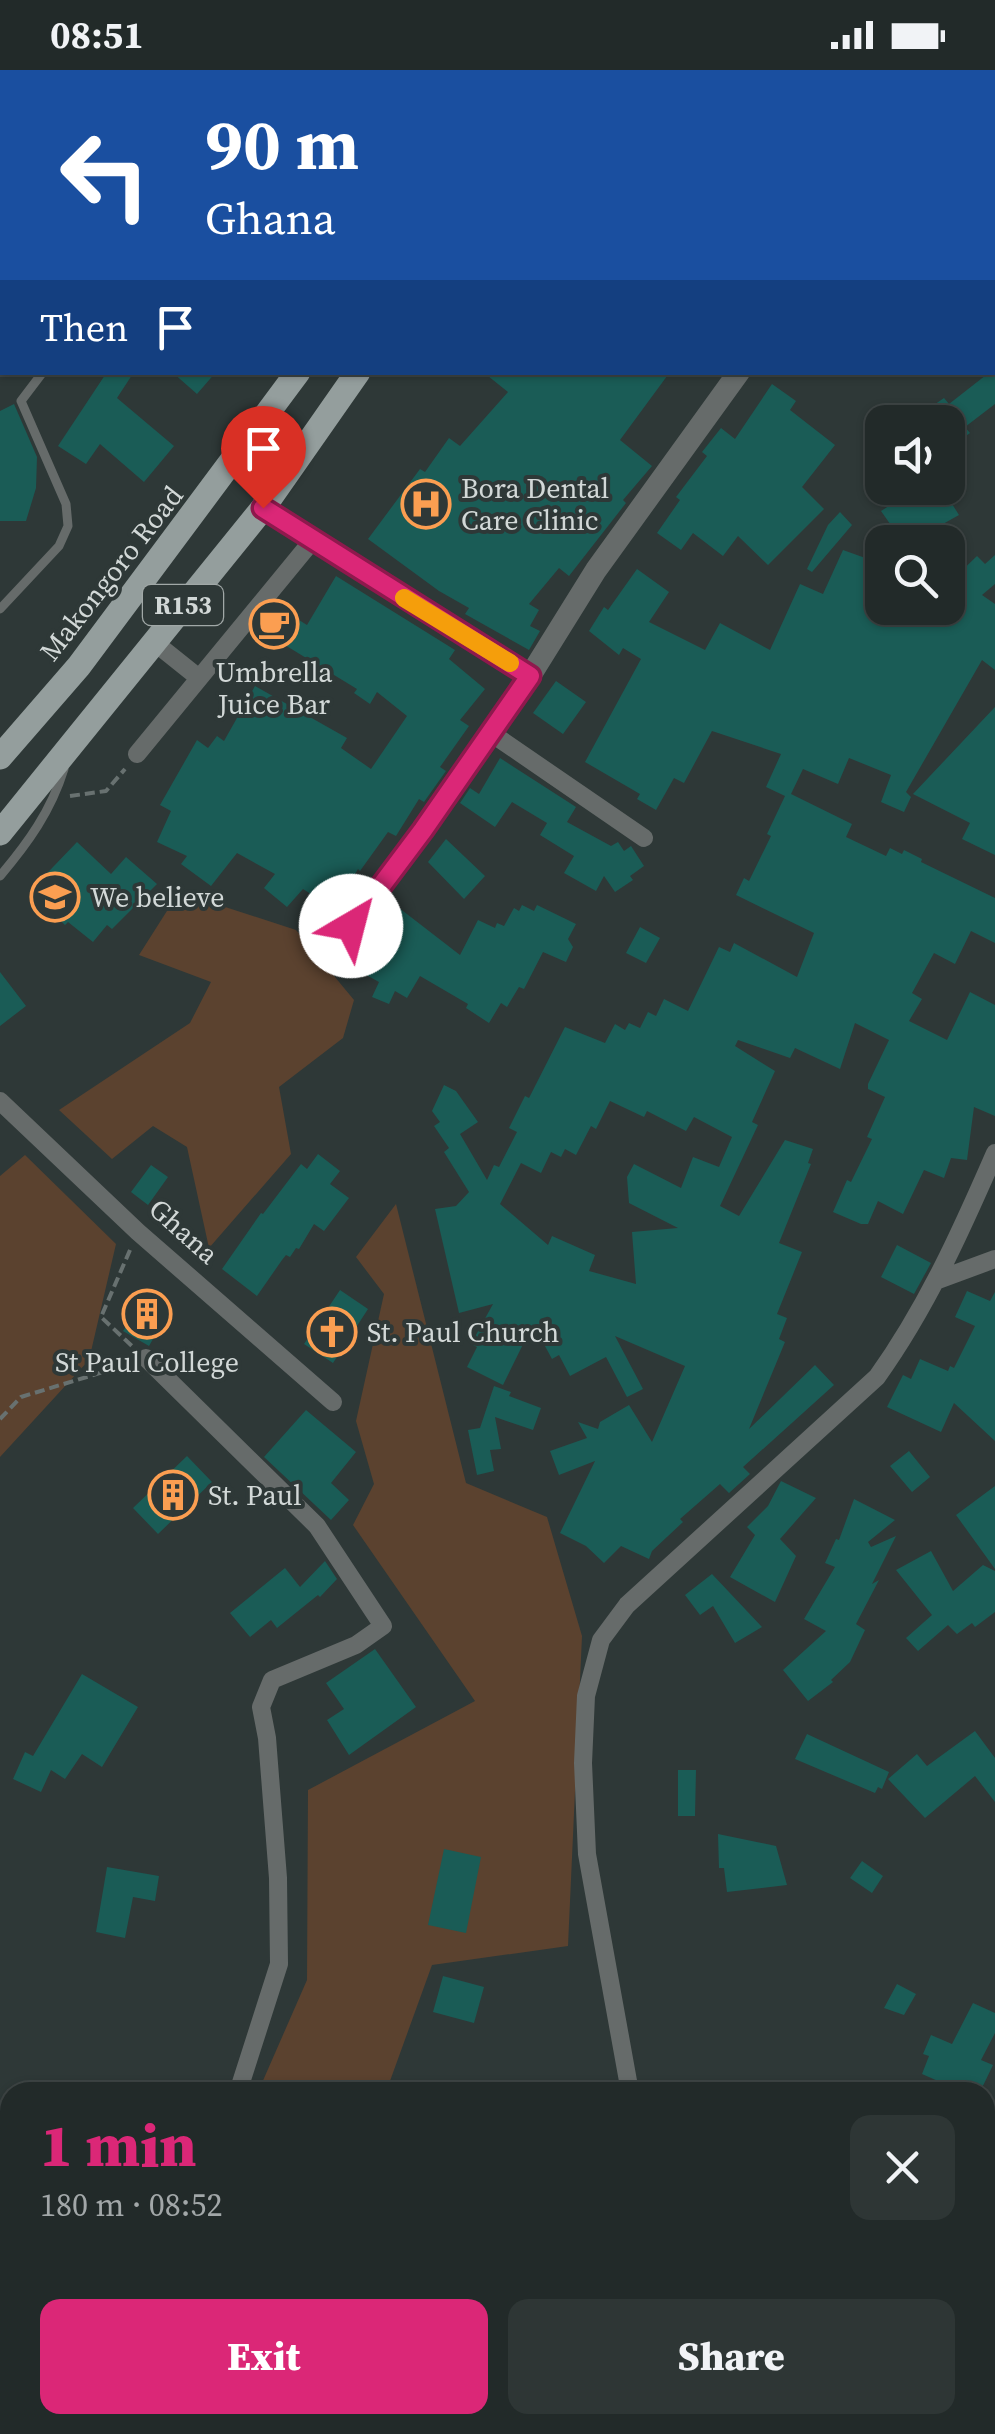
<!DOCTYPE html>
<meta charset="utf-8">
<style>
:root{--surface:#222a29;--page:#2e3635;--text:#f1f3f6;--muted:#a2a7a8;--line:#3f4646;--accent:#db2777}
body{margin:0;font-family:"Source Serif 4",serif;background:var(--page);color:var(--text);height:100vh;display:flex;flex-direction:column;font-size:38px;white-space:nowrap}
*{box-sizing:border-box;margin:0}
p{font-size:32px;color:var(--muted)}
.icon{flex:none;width:55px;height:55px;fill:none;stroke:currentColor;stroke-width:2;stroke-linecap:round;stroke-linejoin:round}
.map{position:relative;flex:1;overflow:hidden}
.side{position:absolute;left:0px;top:2012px;width:995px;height:352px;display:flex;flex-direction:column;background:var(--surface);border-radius:30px 30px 0 0;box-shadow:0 2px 8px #0004,0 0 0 2px var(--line)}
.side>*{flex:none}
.top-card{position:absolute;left:0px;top:0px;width:995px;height:305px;box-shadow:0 2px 8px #0004,0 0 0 2px var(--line);background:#1a4fa0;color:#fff;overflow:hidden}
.fabs{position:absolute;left:865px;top:335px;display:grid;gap:20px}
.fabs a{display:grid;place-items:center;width:100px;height:100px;border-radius:20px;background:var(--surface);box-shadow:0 2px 8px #0004,0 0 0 2px var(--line);font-size:50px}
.pin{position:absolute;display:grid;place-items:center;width:85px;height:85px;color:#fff;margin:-102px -42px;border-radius:50% 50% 50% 0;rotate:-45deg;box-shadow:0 0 10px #0007}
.pin .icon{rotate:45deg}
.me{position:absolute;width:110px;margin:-55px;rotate:37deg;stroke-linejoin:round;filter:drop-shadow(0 0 8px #0008)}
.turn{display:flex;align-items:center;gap:35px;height:210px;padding:0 40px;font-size:45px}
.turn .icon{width:130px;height:130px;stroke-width:2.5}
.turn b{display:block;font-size:70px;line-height:85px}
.then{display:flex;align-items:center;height:95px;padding:0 40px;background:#0003;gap:20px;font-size:38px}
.round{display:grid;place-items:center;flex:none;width:105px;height:105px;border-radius:20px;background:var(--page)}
.summary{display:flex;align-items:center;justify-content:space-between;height:170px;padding:0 40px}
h1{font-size:60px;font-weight:800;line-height:75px;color:var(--accent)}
.primary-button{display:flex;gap:20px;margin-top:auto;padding:20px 40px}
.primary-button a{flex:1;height:115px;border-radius:20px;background:var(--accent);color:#fff;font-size:40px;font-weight:800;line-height:115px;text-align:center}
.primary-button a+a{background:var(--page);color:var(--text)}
.status{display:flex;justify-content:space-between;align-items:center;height:70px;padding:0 50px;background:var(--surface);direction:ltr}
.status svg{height:28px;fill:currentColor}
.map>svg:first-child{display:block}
.green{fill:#5b422f}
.building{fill:#1a5c56;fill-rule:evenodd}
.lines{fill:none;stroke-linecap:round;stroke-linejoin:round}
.path{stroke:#687170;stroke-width:4;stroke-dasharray:10 5;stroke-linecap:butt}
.service{stroke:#666b6a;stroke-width:9}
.minor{stroke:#666b6a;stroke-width:18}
.tertiary{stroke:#666b6a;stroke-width:22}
.primary{stroke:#949e9d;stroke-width:25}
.route-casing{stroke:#8e194d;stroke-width:25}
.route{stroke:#db2777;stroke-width:18}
.slow{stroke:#f59e0b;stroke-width:18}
.labels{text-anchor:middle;stroke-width:8;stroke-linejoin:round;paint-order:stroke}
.shield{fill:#2e3837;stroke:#a1a8a7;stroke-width:2.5}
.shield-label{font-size:25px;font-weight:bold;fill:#d2d8d7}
.poi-label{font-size:28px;fill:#d2d8d7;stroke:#2e3837;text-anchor:start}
.street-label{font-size:28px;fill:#d2d8d7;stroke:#2e3837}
</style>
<div class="status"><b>08:51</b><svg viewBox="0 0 49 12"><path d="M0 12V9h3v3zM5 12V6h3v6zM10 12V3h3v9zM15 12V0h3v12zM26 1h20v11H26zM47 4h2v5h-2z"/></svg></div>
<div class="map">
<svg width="995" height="2364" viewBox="0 0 995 2364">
<rect width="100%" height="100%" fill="#2e3837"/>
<path class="green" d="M179,822L296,860L354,930L343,968L279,1017L291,1084L209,1178L187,1077L153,1056L112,1089L59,1040L190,953L211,912L139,885Z
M25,1085L116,1174L89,1290L0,1387V1106Z
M396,1134L466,1413L547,1447L582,1566L568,1876L432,1895L386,2022H258L307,1910L308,1720L475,1631L353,1455L374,1414L356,1351L384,1224L356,1187Z"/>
<path class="building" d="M995,298V334L965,357L970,363L948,379V352H909L944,328L949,334Z
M107,302H134L117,328L174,376L144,412L100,374L86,394L58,376Z
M172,302H216L197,324Z
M483,302H670L620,370L652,396L623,430L626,433L569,506L559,498L529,534L539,540L530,556L540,561L529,580L465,544L469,538L439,521L368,469L420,399L425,402L449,368L460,376L508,322Z
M772,314L796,331L790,340L835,375L802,417L824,439L768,495L738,466L723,486L693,463L681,480L657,463L680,430L676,427L707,386L702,382L721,358L735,369Z
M14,334L37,387L36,418L26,451H0V341Z
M917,418H942L959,445L934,459L930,453L902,471L881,441Z
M840,442L852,455L812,502L807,499L828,455Z
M843,480L882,494V517L875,538H948V514L977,486L985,494L995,485V514L982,525L995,534V600L982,590L906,722L911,727L904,742L881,732L891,705L849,688L838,714L803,699L791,724L852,754L846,767L886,786L890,778L902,784L904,780L922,789L921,792L995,828V873L971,861L955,894L934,883L912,923L922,929L909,951L947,970L970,922L995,935V1046L974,1037L967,1090L951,1088L944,1108L924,1100L903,1144L878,1131L868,1154H861L833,1142L847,1110L851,1112L872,1069L867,1067L885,1027L868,1019V1014L889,970L855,953L840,999L795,978L790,988L738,970L735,976L775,1001L752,1052L758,1055L720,1136L739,1146L785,1070L813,1079L808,1093L811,1094L779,1173L802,1182L777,1244L787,1248L779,1269L785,1272L749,1359L815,1295L834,1315L743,1397L750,1404L729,1423L720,1414L680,1449L683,1452L652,1481L649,1489L621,1476L604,1493L586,1476L560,1463L595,1391L559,1405L550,1381L587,1368L578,1352L598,1359L600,1352L629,1335L652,1372L685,1296L615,1266L643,1319L627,1327L606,1287L570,1306L559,1285L552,1289L533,1254L503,1315L467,1297L477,1277L471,1274L493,1234L459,1243L435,1139L456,1136L469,1122L444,1082L449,1078L434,1056L440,1052L432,1041L444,1015L456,1021L478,1052L460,1064L487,1110L494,1095L499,1097L517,1062L509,1058L525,1026L529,1028L565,957L605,973L615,954L625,960L629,953L640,958L648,942L656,946L664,929L688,941L719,877L730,882L734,873L797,907L814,863L736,825L744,808L749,811L771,766L767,764L785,726L766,717L781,684L712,661L684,713L674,708L656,740L637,729L640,724L585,692L641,589L623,578L619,585L589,561L604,537L608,540L637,499L669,522L649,552L705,580L720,553L770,580L800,514L823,524ZM610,1031L644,1047L647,1041L686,1061L694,1047L732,1067L719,1097L693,1087L681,1118L634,1094L627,1107L629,1133L678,1158L632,1162L636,1214L589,1201L595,1185L552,1166L548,1175L500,1134L521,1093L541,1103L551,1082L561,1087L565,1079L576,1085L591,1056L596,1059Z
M336,506L455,580L449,589L485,619L460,650L469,656L440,697L446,701L424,732L419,729L396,766L388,762L360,801L358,799L334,839L303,819L287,837L264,818L275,804L237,783L211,816L181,794L187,786L157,772L171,741L160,735L197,670L208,678L217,666L224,671L255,616L347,668L341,678L371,699L407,646L377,622L370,634L354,623L357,619L257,558L275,535L307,555Z
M556,611L586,632L563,664L533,643Z
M995,637V785L962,769L970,753L913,724Z
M500,688L576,737L567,752L611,776L618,772L624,781L631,776L644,796L630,806L633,810L615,822L604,806L596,821L564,803L574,786L540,765L547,753L512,732L495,757L460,733L470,718L479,724Z
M446,769L485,806L464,829L428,792Z
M77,772L111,804L126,787L157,814L112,859L107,855L93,872L68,852L65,855L30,821Z
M394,834L460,885L478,850L495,858L497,853L504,856L514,838L519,841L522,835L534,841L537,835L576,854L568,869L573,877L566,892L543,882L524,919L519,917L507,937L501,933L489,953L466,938L468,934L420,906L407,928L395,921L389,934L372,927L379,912L348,895L360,874Z
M640,857L660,868L646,893L626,883Z
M0,902L26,936L0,956Z
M318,1084L340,1101L330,1114L349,1128L324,1161L314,1154L299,1179L296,1178L290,1187L286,1185L282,1190L257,1226L222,1199L261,1143L263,1144L301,1094L307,1099Z
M151,1095L168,1107L148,1135L131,1122Z
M897,1175L931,1193L914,1224L881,1207Z
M340,1220L368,1239L333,1293L304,1274Z
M967,1221L990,1231L995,1222V1371L954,1333L941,1362L887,1337L903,1305L911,1309L920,1289L948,1301L950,1296L954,1298L975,1256L955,1247Z
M147,1226L165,1237L159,1247L164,1250L149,1276L123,1261Z
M494,1316L511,1322L509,1326L541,1338L533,1360L495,1347L501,1379L490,1380L494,1401L477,1405L468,1360L480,1358Z
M306,1340L356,1382L331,1413L349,1430L331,1450L264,1387Z
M909,1381L930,1407L912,1422L890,1396Z
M187,1386L212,1412L158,1464L133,1438Z
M781,1411L816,1428L780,1469L796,1486L775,1532L730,1507L755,1465L747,1457L768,1436Z
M995,1416V1499L956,1445Z
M854,1429L895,1450L868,1472L871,1477L896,1466L872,1514L879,1510L856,1554L865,1560L850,1592L831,1610L833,1612L808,1631L783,1600L826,1561L804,1549L835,1497L825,1493L836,1469L839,1470Z
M931,1481L953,1521L983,1495L995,1501V1542L975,1557L972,1553L957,1564L948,1555L918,1581L906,1568L932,1545L896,1500Z
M325,1491L337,1509L320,1527L318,1525L277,1558L271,1550L250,1567L230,1543L285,1498L300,1517Z
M712,1504L762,1557L735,1573L713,1536L700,1545L685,1525Z
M375,1579L416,1637L349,1685L327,1650L344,1639L326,1613Z
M82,1604L138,1637L102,1697L82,1684L65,1709L51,1700L41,1722L13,1709L25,1682L33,1686Z
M975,1661L995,1688V1732L975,1706L925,1748L888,1709L917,1684L927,1696Z
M807,1664L889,1702L882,1719L878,1717L875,1723L795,1689Z
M678,1700H696L695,1746H678Z
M718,1764L776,1776L787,1815L727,1822L724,1798H719Z
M444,1779L481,1787L466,1863L428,1855Z
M862,1791L883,1806L872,1823L850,1808Z
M107,1797L159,1806L155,1831L133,1827L125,1868L96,1862Z
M443,1906L484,1917L474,1953L433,1942Z
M897,1914L916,1924L904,1945L884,1938Z
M973,1933L995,1943V1963L981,1990L993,1995L980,2022H933L938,2011L922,2004L929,1986L923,1984L931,1965L952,1974Z"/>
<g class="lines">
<path class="path" d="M231,2L233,0
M0,302L2,299
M70,726L106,721L125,699
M130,1180L101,1247L132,1276
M0,1349L21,1327L126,1295"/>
<path class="service" d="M265,2L267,0
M0,539L59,476L68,456L66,434L21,331L43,302
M0,806C28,773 51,741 64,699"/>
<path class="minor" d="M789,0L793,2
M263,438L530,606
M154,572L199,608
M491,663L644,768
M137,684L312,471
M0,1031L138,1162L333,1332
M938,1210L995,1189
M146,1288L317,1456L383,1556L356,1575L272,1610L261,1637L267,1668L278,1808L279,1894L238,2022
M630,2022L587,1784L583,1693L586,1626L601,1570L627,1535L877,1307C927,1237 961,1161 995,1083
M698,2355L703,2364
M94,2364L98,2355
M488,2364L504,2355"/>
<path class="tertiary" d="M966,2L968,0
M351,856L423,760L530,606L596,500L739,302"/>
<path class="primary" d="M518,2L519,0
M569,2L571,0
M0,687L79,596L298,302
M0,763L263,438L358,302"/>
</g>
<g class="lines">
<g class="route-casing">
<path id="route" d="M263,438L530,606L423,760L351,856"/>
</g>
<use href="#route" class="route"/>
<path class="slow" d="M404,528L510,593"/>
</g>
<defs>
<g id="hospital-ring" transform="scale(2.5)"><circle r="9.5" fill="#2e3837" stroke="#fb9e51" stroke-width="1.5"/><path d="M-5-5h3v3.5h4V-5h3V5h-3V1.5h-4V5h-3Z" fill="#fb9e51"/></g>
<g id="cafe-ring" transform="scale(2.5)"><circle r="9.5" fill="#2e3837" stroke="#fb9e51" stroke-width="1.5"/><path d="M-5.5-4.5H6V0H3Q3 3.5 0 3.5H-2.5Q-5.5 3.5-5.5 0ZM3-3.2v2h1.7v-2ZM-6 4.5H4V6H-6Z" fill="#fb9e51"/></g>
<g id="school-ring" transform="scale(2.5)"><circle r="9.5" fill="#2e3837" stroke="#fb9e51" stroke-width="1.5"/><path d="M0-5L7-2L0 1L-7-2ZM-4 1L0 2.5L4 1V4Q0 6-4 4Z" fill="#fb9e51"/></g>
<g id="building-ring" transform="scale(2.5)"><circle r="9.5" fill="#2e3837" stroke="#fb9e51" stroke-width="1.5"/><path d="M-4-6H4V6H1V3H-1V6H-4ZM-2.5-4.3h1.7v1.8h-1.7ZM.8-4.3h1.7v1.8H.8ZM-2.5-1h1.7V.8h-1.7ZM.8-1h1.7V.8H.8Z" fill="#fb9e51"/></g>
<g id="church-ring" transform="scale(2.5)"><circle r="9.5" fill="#2e3837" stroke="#fb9e51" stroke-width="1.5"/><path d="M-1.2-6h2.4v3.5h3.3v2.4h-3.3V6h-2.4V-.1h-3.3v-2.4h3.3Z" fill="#fb9e51"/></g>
</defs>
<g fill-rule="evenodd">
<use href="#hospital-ring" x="426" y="434"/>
<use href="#cafe-ring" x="274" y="554"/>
<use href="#school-ring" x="55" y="827"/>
<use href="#building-ring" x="147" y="1244"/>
<use href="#church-ring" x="332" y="1262"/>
<use href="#building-ring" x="173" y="1425"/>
</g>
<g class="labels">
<rect class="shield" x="143" y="515" width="80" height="40" rx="8"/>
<g class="shield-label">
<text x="183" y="544">R153</text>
</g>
<g class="poi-label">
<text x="461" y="428">Bora Dental<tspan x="461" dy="32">Care Clinic</tspan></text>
<text x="274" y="612" text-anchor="middle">Umbrella<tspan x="274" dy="32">Juice Bar</tspan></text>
<text x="90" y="837">We believe</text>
<text x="367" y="1272">St. Paul Church</text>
<text x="147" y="1302" text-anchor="middle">St Paul College</text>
<text x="208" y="1435">St. Paul</text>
</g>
<g class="street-label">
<text transform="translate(111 503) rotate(-52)" y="10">Makongoro Road</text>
<text transform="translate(184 1161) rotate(42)" y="10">Ghana</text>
</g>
</g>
</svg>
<div class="fabs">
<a><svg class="icon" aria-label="sound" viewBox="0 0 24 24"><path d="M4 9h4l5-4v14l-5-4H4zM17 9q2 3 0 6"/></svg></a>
<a><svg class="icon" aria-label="search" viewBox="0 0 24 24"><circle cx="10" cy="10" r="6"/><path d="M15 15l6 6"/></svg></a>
</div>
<div class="pin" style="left:263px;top:438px;background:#d93025"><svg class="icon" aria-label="arrive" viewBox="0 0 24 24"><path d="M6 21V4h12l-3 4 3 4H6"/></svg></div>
<svg class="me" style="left:351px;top:856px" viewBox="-20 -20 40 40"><circle r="19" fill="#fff"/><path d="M0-13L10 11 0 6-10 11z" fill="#db2777"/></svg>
<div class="top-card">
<div class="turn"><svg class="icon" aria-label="left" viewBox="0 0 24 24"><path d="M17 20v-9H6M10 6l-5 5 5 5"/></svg><div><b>90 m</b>Ghana</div></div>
<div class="then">Then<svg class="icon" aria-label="arrive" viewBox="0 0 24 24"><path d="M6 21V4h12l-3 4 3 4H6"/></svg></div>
</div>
<section class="side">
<div class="summary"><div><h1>1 min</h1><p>180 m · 08:52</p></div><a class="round"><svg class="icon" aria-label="close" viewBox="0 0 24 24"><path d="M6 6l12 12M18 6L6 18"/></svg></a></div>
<div class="primary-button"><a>Exit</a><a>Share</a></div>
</section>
</div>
